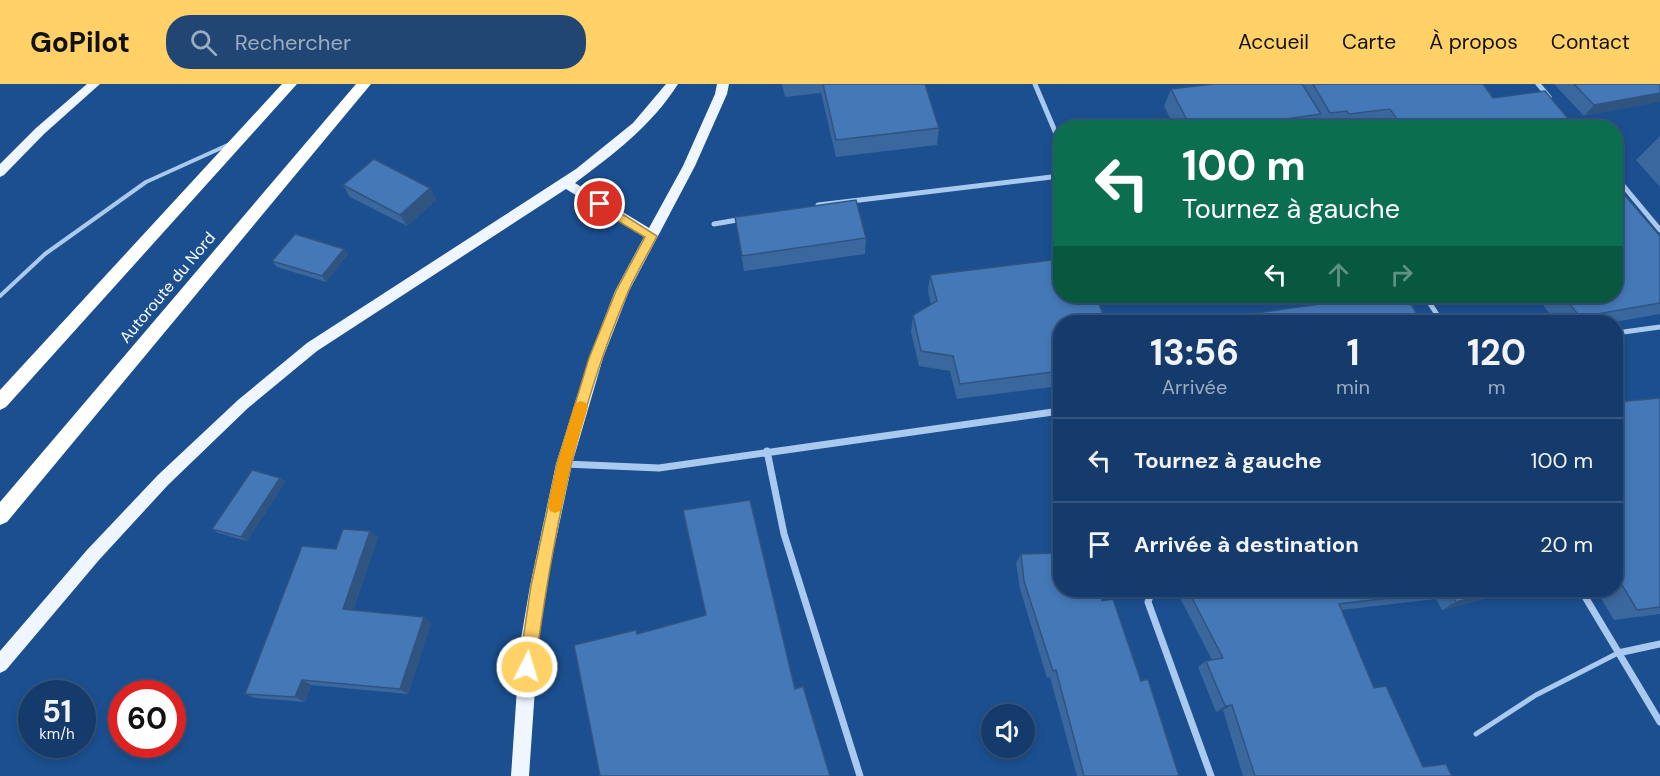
<!DOCTYPE html>
<html lang="fr">
<meta charset="utf-8">
<style>
:root{--surface:#143b6b;--page:#214673;--text:#f1f3f6;--muted:#9dadc1;--line:#33557e;--accent:#ffd166}
body{margin:0;font-family:"DM Sans",sans-serif;background:var(--page);color:var(--text);height:100vh;display:flex;flex-direction:column;font-size:22px;white-space:nowrap}
*{box-sizing:border-box;margin:0}
p{font-size:20px;color:var(--muted)}
.icon{flex:none;width:33px;height:33px;fill:none;stroke:currentColor;stroke-width:2;stroke-linecap:round;stroke-linejoin:round}
.map{position:relative;flex:1;overflow:hidden}
.details{position:absolute;left:1053px;top:231px;width:570px;height:282px;display:flex;flex-direction:column;background:var(--surface);border-radius:24px;box-shadow:0 3px 9px #0003,0 0 0 2px var(--line)}
.details>*{flex:none}
.top-card{position:absolute;left:1053px;top:36px;width:570px;height:183px;border-radius:24px;box-shadow:0 3px 9px #0003,0 0 0 2px var(--line);background:#0b6e4f;color:#fff;overflow:hidden}
.tools{position:absolute;left:981px;top:620px;display:grid;gap:12px}
.tools a{display:grid;place-items:center;width:54px;height:54px;border-radius:50%;background:var(--surface);box-shadow:0 3px 9px #0003,0 0 0 2px var(--line);font-size:30px}
.speed{position:absolute;left:18px;top:596px;display:flex;gap:12px;font-size:30px;font-weight:700;text-align:center}
.speed>*{display:grid;place-content:center;width:78px;height:78px;border-radius:50%;background:var(--surface);box-shadow:0 3px 9px #0003,0 0 0 2px var(--line);line-height:1}
.speed small{font-size:15px;font-weight:400}
.speed .limit{border:9px solid #d22;background:#fff;color:#111}
.pin{position:absolute;display:grid;place-items:center;width:51px;height:51px;color:#fff;margin:-26px;border:3px solid #fff;border-radius:50%;box-shadow:0 2px 6px #0007}
.me{position:absolute;width:66px;margin:-33px;rotate:5deg;stroke-linejoin:round;filter:drop-shadow(0 0 4px #0008)}
.turn{display:flex;align-items:center;gap:21px;height:126px;padding:0 30px;font-size:27px}
.turn .icon{width:78px;height:78px;stroke-width:2.5}
.turn b{display:block;font-size:42px;line-height:51px}
.lanes{display:flex;align-items:center;height:57px;padding:0 30px;background:#0003;justify-content:center;gap:30px;direction:ltr}
.lanes .off{opacity:.35}
.eta{display:flex;justify-content:space-evenly;align-items:center;height:102px;text-align:center}
.eta b{font-size:36px;font-weight:700;line-height:42px}
ul{padding:0;list-style:none}
li{display:flex;align-items:center;gap:18px;height:84px;padding:0 30px;border-top:2px solid var(--line)}
li div{flex:1}
li b{display:block;font-size:22px}
li em{font-style:normal}
header{display:flex;align-items:center;gap:36px;box-sizing:border-box;height:84px;padding:0 30px;background:var(--accent);color:#111}
header strong{font-size:28px}
nav{display:flex;gap:33px;margin-inline-start:auto;font-size:21px}
.search{width:420px;height:54px;background:var(--page);display:flex;align-items:center;gap:15px;box-sizing:border-box;padding:0 21px;border-radius:24px;color:var(--muted);font-size:22px}
.map>svg:first-child{display:block}
.lines{fill:none;stroke-linecap:round;stroke-linejoin:round}
.service-far1{stroke:#a9c9ee;stroke-width:4}
.service{stroke:#a9c9ee;stroke-width:5}
.minor-far1{stroke:#a9c9ee;stroke-width:5}
.minor{stroke:#a9c9ee;stroke-width:7}
.primary{fill:#f0f6ff;fill-rule:evenodd}
.motorway{fill:#fff;fill-rule:evenodd}
.wall{fill:#3a679d}
.shaded-wall{fill:#305480}
.building{fill:#4478b7;stroke:#305480;stroke-width:1.5}
.route{fill:#ffd166;stroke:#a68842;stroke-width:1.5}
.slow{fill:#f59e0b}
.labels{text-anchor:middle;stroke-width:6;stroke-linejoin:round;paint-order:stroke}
.street-label{font-size:16px;fill:#fff;stroke:#1b4f8f}
</style>
<header>
<strong>GoPilot</strong>
<div class="search"><svg class="icon" aria-label="search" viewBox="0 0 24 24"><circle cx="10" cy="10" r="6"/><path d="M15 15l6 6"/></svg>Rechercher</div>
<nav><a>Accueil</a><a>Carte</a><a>À propos</a><a>Contact</a></nav>
</header>
<div class="map">
<svg width="1660" height="692" viewBox="0 0 1660 692">
<rect width="100%" height="100%" fill="#1b4f8f"/>
<g class="lines">
<path class="service-far1" d="M0,212L45,170L146,98L230,60"/>
<path class="service" d="M1476,650L1536,611L1618,569"/>
<path class="minor-far1" d="M1035,0L1060,59
M1538,0L1549,13
M1616,93L1660,146
M818,121L1060,92
M714,140L743,135
M1425,212L1442,238
M1616,249L1660,243"/>
<path class="minor" d="M767,367L784,450L860,692
M565,380L659,384L1060,327
M1152,506L1148,518L1211,692
M1581,506L1660,638
M1618,569L1660,560"/>
<path class="primary" d="M87,0H100L44,50L4,91L0,93V80L36,44Z
M666,0H678C652,41 614,70 575,99L649,144L683,82L715,10L717,0H729L727,10L695,82L629,207L603,274L572,380L546,502L538,561L529,692H511L520,561L530,502L556,380L589,274L615,207L644,153L566,105L317,267L248,324L168,401L99,476L6,586L0,589V567L87,466L158,391L238,316L307,259L576,85L633,39Z"/>
<path class="motorway" d="M282,0H297L6,323L0,326V306Z
M356,0H371L7,438L0,441V418Z"/>
</g>
<path class="wall" d="M782,0H925L939,44L937,61L836,73L821,9L785,13Z
M1213,0H1483L1493,14L1576,44H1381L1379,41L1362,44H1320L1317,38L1314,44H1175L1164,22L1171,5Z
M1554,0H1660L1584,32Z
M1660,52V103L1636,76Z
M343,101L430,104L436,116L407,142L350,113Z
M735,133L866,154L865,170L744,187Z
M1660,152V230L1614,238H1556L1536,212H1616Z
M348,170L326,198L277,183L272,177Z
M930,191L1060,238V302L957,315L950,287L919,282L911,248L913,231L931,221L928,207Z
M1347,212H1406L1349,216Z
M1660,314V530L1614,536L1596,506H1616V318Z
M280,394L285,398L247,457L218,449L212,445Z
M378,453L353,526L431,539L408,610L311,601L305,618L255,614L245,610L336,465Z
M1021,470L1102,517L1141,597L1179,692H1077L1050,593L1047,594L1020,505L1016,479Z
M1180,506H1520L1442,526L1436,515L1341,526L1374,604L1423,683L1452,692H1243L1223,626L1216,628L1198,583L1206,577L1212,576L1177,508Z"/>
<path class="shaded-wall" d="M1660,9V18L1584,32L1594,21Z
M430,104L436,116L407,142L400,131Z
M344,165L348,170L326,198L322,192Z
M280,394L285,398L247,457L241,453Z
M370,447L378,453L351,531L343,525Z
M1505,506H1520L1442,526L1456,518Z
M424,533L431,539L408,610L400,605Z
M302,596L311,601L305,618L295,613Z
M1232,621L1223,626L1216,628L1225,622Z"/>
<path class="building" d="M823,0H925L939,44L836,56Z
M1213,0H1302L1321,30L1222,44H1191L1171,5Z
M1313,0H1483L1493,14L1545,7L1576,44H1403L1390,25L1349,30L1347,27L1330,29Z
M1574,0H1660V9L1594,21Z
M374,75L430,104L400,131L343,101Z
M1616,101L1660,152V219L1580,233L1563,212H1616Z
M856,116L866,154L742,172L735,133Z
M295,150L344,165L322,192L272,177Z
M1060,175V212H1096L1106,238H1060V287L960,300L953,272L921,267L913,231L937,217L930,191Z
M1370,212H1406L1422,238H1191L1371,213Z
M1660,314V523L1637,526L1616,491V318Z
M252,386L280,394L241,453L212,445Z
M750,416L795,605L803,602L830,692H600L574,561L636,546L637,550L706,531L683,426Z
M343,445L370,447L343,525L424,533L400,605L302,596L295,613L245,610L302,462L336,465Z
M1060,469V506H1100L1102,517L1113,515L1141,597L1148,595L1179,692H1084L1056,586L1053,587L1024,497L1021,470Z
M1188,506H1505L1456,518L1449,507L1339,520L1374,604L1386,602L1423,683L1446,680L1452,692H1255L1232,621L1225,622L1206,577L1223,574Z"/>
<path class="route" d="M600,116L657,152C648,170 636,189 628,208C576,327 552,456 535,583L533,588L527,591L521,588L519,583L531,502L557,380L589,274L616,207L645,153L596,124V117Z"/>
<path class="slow" d="M581,317L586,319L588,323L571,380L562,422L560,427L555,429L550,427L548,422L557,380L574,323L576,319Z"/>
<g class="labels">
<g class="street-label">
<text transform="translate(167 203) rotate(-50)" y="6">Autoroute du Nord</text>
</g>
</g>
</svg>
<div class="tools">
<a><svg class="icon" aria-label="sound" viewBox="0 0 24 24"><path d="M4 9h4l5-4v14l-5-4H4zM17 9q2 3 0 6"/></svg></a>
</div>
<div class="speed"><div>51<small>km/h</small></div><div class="limit">60</div></div>
<div class="pin" style="left:600px;top:120px;background:#d93025"><svg class="icon" aria-label="arrive" viewBox="0 0 24 24"><path d="M6 21V4h12l-3 4 3 4H6"/></svg></div>
<svg class="me" style="left:527px;top:583px" viewBox="-20 -20 40 40"><circle r="17" fill="#ffd166" stroke="#fff" stroke-width="3"/><path d="M0-11L8 9 0 5-8 9z" fill="#fff"/></svg>
<div class="top-card">
<div class="turn"><svg class="icon" aria-label="left" viewBox="0 0 24 24"><path d="M17 20v-9H6M10 6l-5 5 5 5"/></svg><div><b>100 m</b>Tournez à gauche</div></div>
<div class="lanes"><svg class="icon" aria-label="left" viewBox="0 0 24 24"><path d="M17 20v-9H6M10 6l-5 5 5 5"/></svg><svg class="icon off" aria-label="ahead" viewBox="0 0 24 24"><path d="M12 20V5M6 11l6-6 6 6"/></svg><svg class="icon off" aria-label="right" viewBox="0 0 24 24"><path d="M7 20v-9h11M14 6l5 5-5 5"/></svg></div>
</div>
<section class="details">
<div class="eta">
<div><b>13:56</b><p>Arrivée</p></div>
<div><b>1</b><p>min</p></div>
<div><b>120</b><p>m</p></div>
</div>
<ul>
<li><svg class="icon" aria-label="left" viewBox="0 0 24 24"><path d="M17 20v-9H6M10 6l-5 5 5 5"/></svg><div><b>Tournez à gauche</b></div><em>100 m</em></li>
<li><svg class="icon" aria-label="arrive" viewBox="0 0 24 24"><path d="M6 21V4h12l-3 4 3 4H6"/></svg><div><b>Arrivée à destination</b></div><em>20 m</em></li>
</ul>
</section>
</div>
